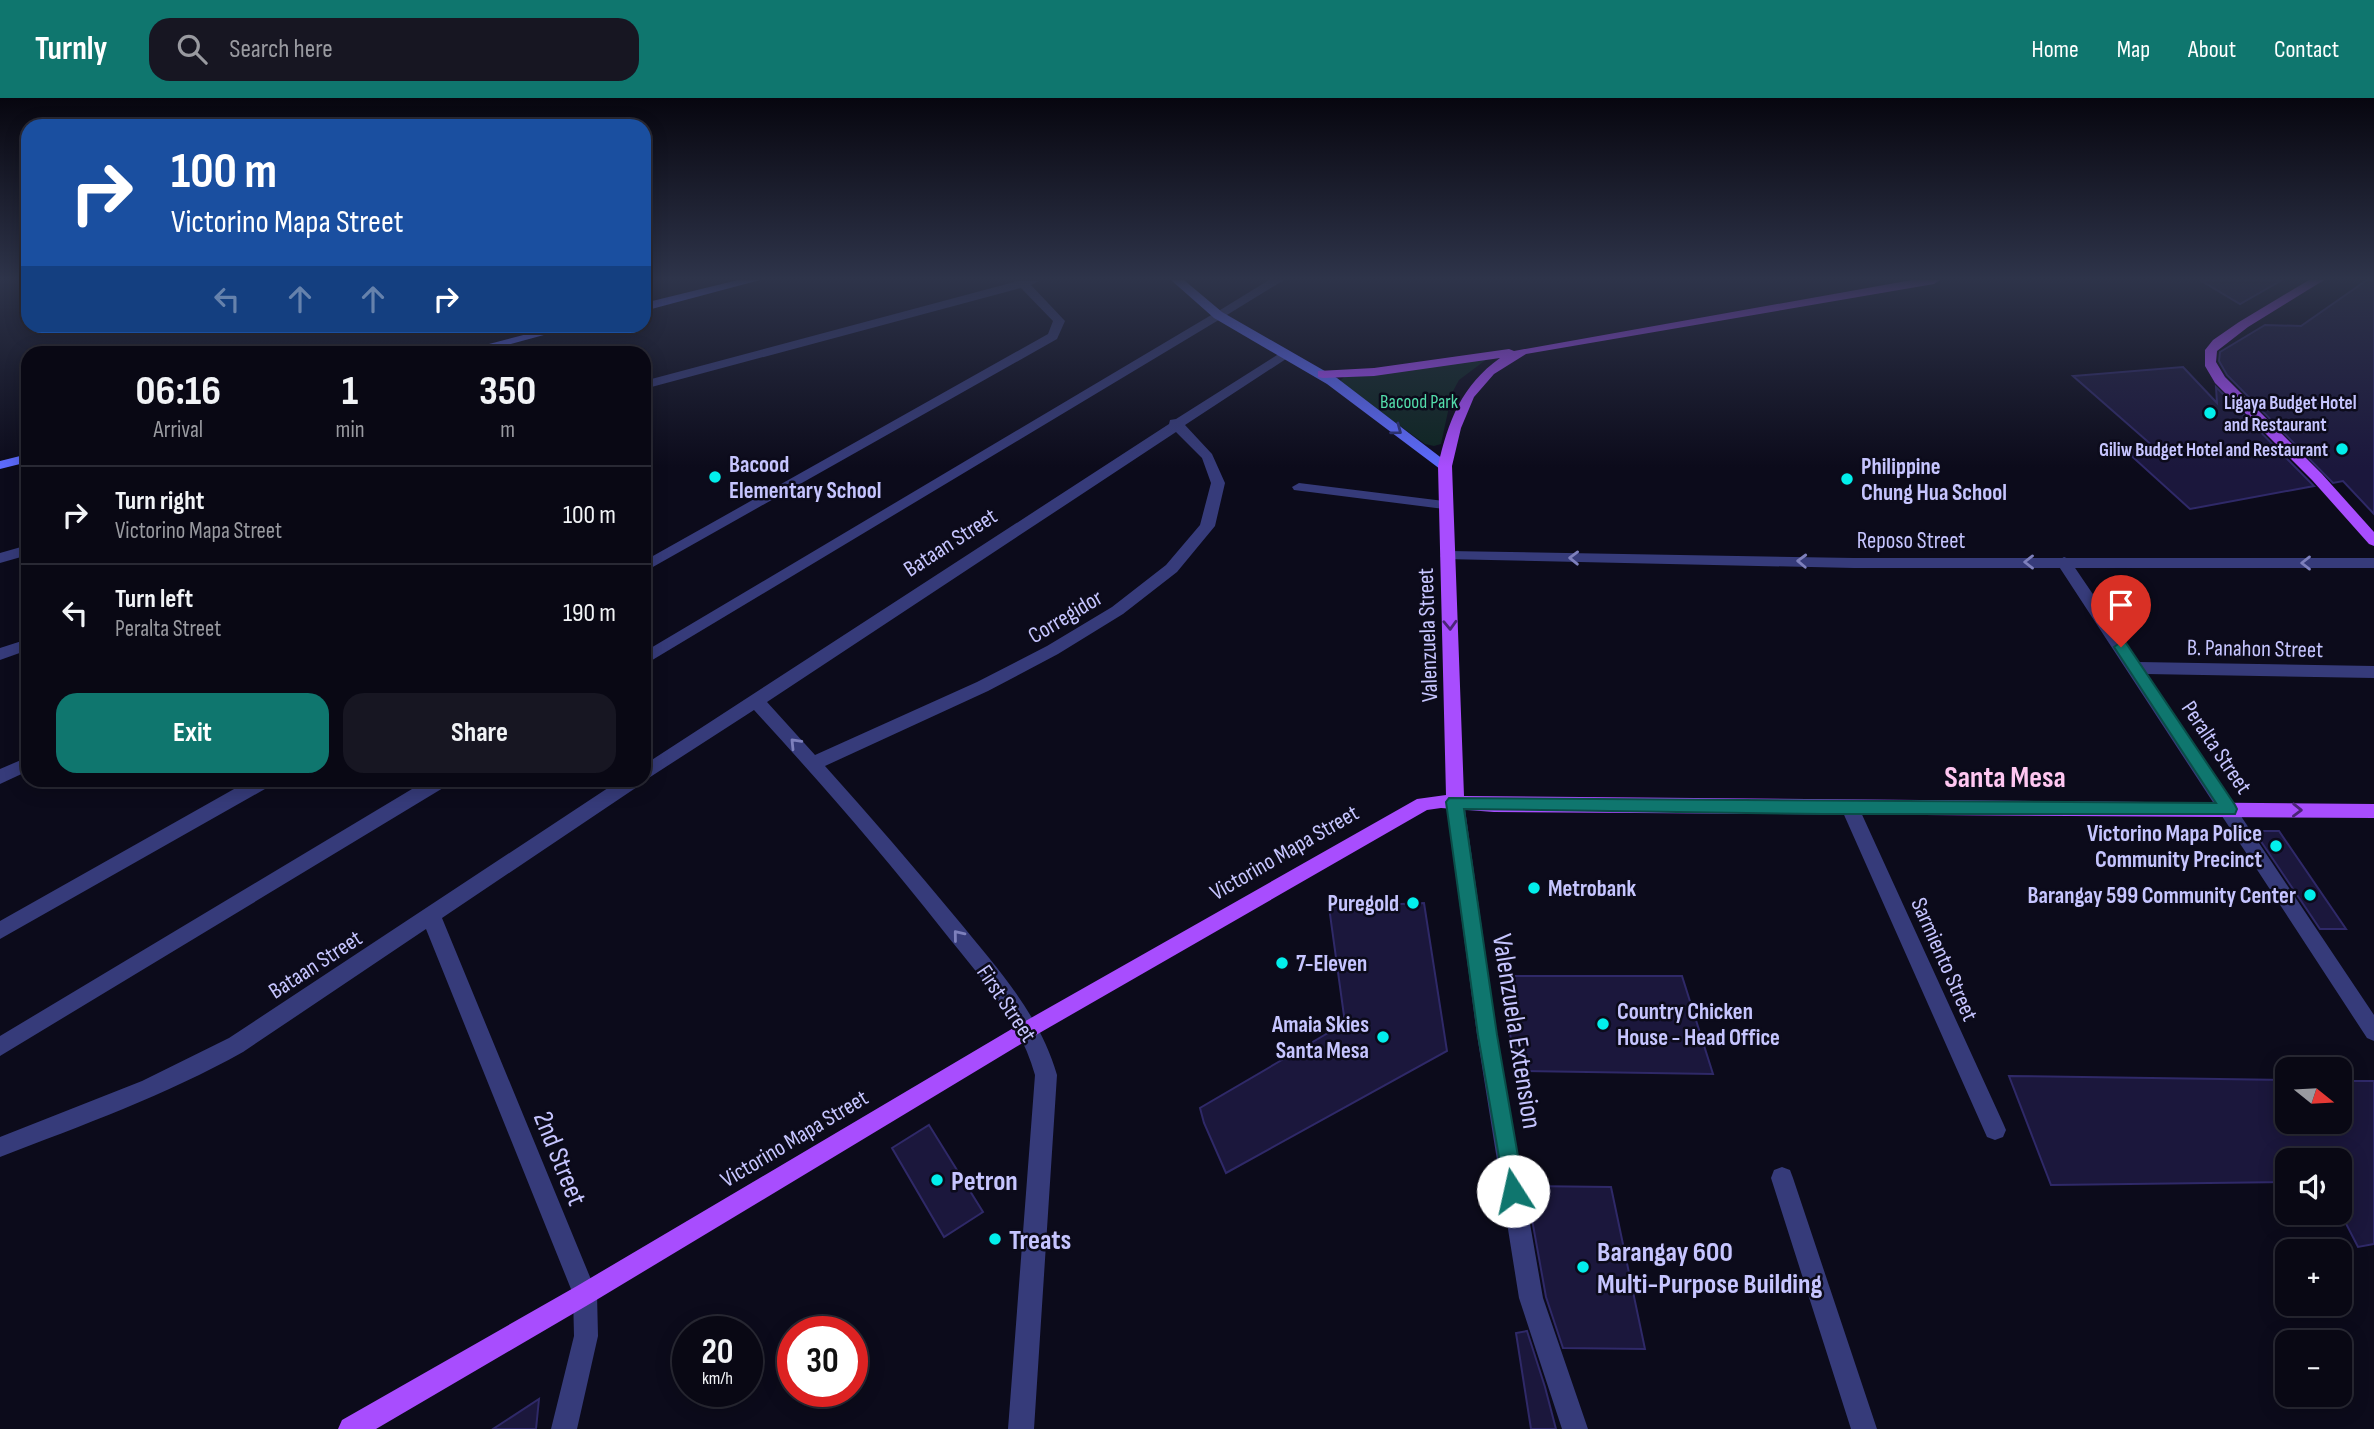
<!DOCTYPE html>
<meta charset="utf-8">
<style>
:root{--surface:#090814;--page:#171622;--text:#f1f3f6;--muted:#999aa0;--line:#292934;--accent:#0f766e}
body{margin:0;font-family:"Sofia Sans Condensed",sans-serif;background:var(--page);color:var(--text);height:100vh;display:flex;flex-direction:column;font-size:26px;white-space:nowrap}
*{box-sizing:border-box;margin:0}
p{font-size:23px;color:var(--muted)}
.icon{flex:none;width:38px;height:38px;fill:none;stroke:currentColor;stroke-width:2;stroke-linecap:round;stroke-linejoin:round}
.map{position:relative;flex:1;overflow:hidden}
.panel{position:absolute;left:21px;top:248px;width:630px;height:441px;display:flex;flex-direction:column;background:var(--surface);border-radius:21px;box-shadow:0 4px 18px #0003,0 0 0 2px var(--line)}
.panel>*{flex:none}
.top-card{position:absolute;left:21px;top:21px;width:630px;height:214px;border-radius:21px;box-shadow:0 4px 18px #0003,0 0 0 2px var(--line);background:#1a4fa0;color:#fff;overflow:hidden}
.needle{width:46px;rotate:108deg}
.tools{position:absolute;left:2275px;top:959px;display:grid;gap:14px}
.tools a{display:grid;place-items:center;width:77px;height:77px;border-radius:14px;background:var(--surface);box-shadow:0 4px 18px #0003,0 0 0 2px var(--line);font-size:35px}
.speed{position:absolute;left:672px;top:1218px;display:flex;gap:14px;font-size:35px;font-weight:700;text-align:center}
.speed>*{display:grid;place-content:center;width:91px;height:91px;border-radius:50%;background:var(--surface);box-shadow:0 4px 18px #0003,0 0 0 2px var(--line);line-height:1}
.speed small{font-size:18px;font-weight:400}
.speed .limit{border:10px solid #d22;background:#fff;color:#111}
.pin{position:absolute;display:grid;place-items:center;width:60px;height:60px;color:#fff;margin:-72px -30px;border-radius:50% 50% 50% 0;rotate:-45deg;box-shadow:0 0 7px #0007}
.pin .icon{rotate:45deg}
.me{position:absolute;width:77px;margin:-38px;rotate:350deg;stroke-linejoin:round;filter:drop-shadow(0 0 5px #0008)}
.turn{display:flex;align-items:center;gap:24px;height:147px;padding:0 35px;font-size:32px}
.turn .icon{width:91px;height:91px;stroke-width:2.5}
.turn b{display:block;font-size:49px;line-height:60px}
.lanes{display:flex;align-items:center;height:66px;padding:0 35px;background:#0003;justify-content:center;gap:35px;direction:ltr}
.lanes .off{opacity:.35}
.eta{display:flex;justify-content:space-evenly;align-items:center;height:119px;text-align:center}
.eta b{font-size:42px;font-weight:700;line-height:49px}
.primary-button{display:flex;gap:14px;margin-top:auto;padding:14px 35px}
.primary-button a{flex:1;height:80px;border-radius:21px;background:var(--accent);color:#fff;font-size:28px;font-weight:700;line-height:80px;text-align:center}
.primary-button a+a{background:var(--page);color:var(--text)}
ul{padding:0;list-style:none}
li{display:flex;align-items:center;gap:21px;height:98px;padding:0 35px;border-top:2px solid var(--line)}
li div{flex:1}
li b{display:block;font-size:26px}
li em{font-style:normal}
header{display:flex;align-items:center;gap:42px;box-sizing:border-box;height:98px;padding:0 35px;background:var(--accent);color:#fff}
header strong{font-size:33px}
nav{display:flex;gap:38px;margin-inline-start:auto;font-size:24px}
.search{width:490px;height:63px;background:var(--page);display:flex;align-items:center;gap:18px;box-sizing:border-box;padding:0 24px;border-radius:21px;color:var(--muted);font-size:26px}
.map>svg:first-child{display:block}
.green{fill:#0e2522}
.building{fill:#1b173c;stroke:#2f2968;stroke-width:2}
.lines{fill:none;stroke-linecap:round;stroke-linejoin:round}
.pedestrian{fill:#363b7a;fill-rule:evenodd}
.minor{fill:#363b7a;fill-rule:evenodd}
.tertiary{fill:#363b7a;fill-rule:evenodd}
.secondary{fill:#5d6bfe;fill-rule:evenodd}
.primary{fill:#a84dfe;fill-rule:evenodd}
.oneway{stroke:#2c3176}
.oneway2{stroke:#7e80bc}
.oneway3{stroke:#4a2576}
.route{fill:#0f766e;stroke:#0a4d48;stroke-width:2}
.poi-dot{fill:#02efec;stroke:#0c0b1b;stroke-width:2.5}
.labels{text-anchor:middle;stroke-width:5;stroke-linejoin:round;paint-order:stroke}
.far-park-label{font-size:19px;fill:#53ddab;stroke:#0c0b1b}
.far-poi-label{font-size:19px;font-weight:bold;fill:#c6c5ff;stroke:#0c0b1b;text-anchor:start}
.poi-label{font-size:23px;font-weight:bold;fill:#c6c5ff;stroke:#0c0b1b;text-anchor:start}
.street-label{font-size:23px;fill:#c6c5ff;stroke:#0c0b1b}
.near-street-label{font-size:28px;fill:#c6c5ff;stroke:#0c0b1b}
.near-poi-label{font-size:28px;font-weight:bold;fill:#c6c5ff;stroke:#0c0b1b;text-anchor:start}
.district-label{font-size:30px;font-weight:bold;fill:#ffc7f1;stroke:#0c0b1b}
</style>
<header>
<strong>Turnly</strong>
<div class="search"><svg class="icon" aria-label="search" viewBox="0 0 24 24"><circle cx="10" cy="10" r="6"/><path d="M15 15l6 6"/></svg>Search here</div>
<nav><a>Home</a><a>Map</a><a>About</a><a>Contact</a></nav>
</header>
<div class="map">
<svg width="2374" height="1331" viewBox="0 0 2374 1331">
<rect width="100%" height="100%" fill="#0c0b1b"/>
<path class="green" d="M1487,261L1459,282L1452,295L1441,346L1434,348L1425,346L1339,284L1345,278Z"/>
<path class="building" d="M2200,182H2282L2240,206Z
M2367,182H2374V416L2343,383L2333,385L2227,277L2219,263L2220,254L2265,227L2301,228Z
M2183,269L2217,305L2216,289L2314,388L2190,411L2126,353L2154,349L2073,278Z
M2254,733H2279L2346,831H2320Z
M1424,805L1447,953L1226,1075L1204,1025L1200,1010L1345,925L1329,809Z
M1501,878H1682L1713,976L1516,973Z
M2009,978L2287,982V1024H2340V983H2374V1146L2358,1149L2340,1114V1062H2287V1084L2051,1087Z
M929,1027L983,1114L944,1139L892,1050Z
M1526,1088L1611,1089L1645,1251L1563,1250L1546,1199Z
M1527,1233L1545,1289L1556,1331H1531L1516,1235Z
M539,1301L536,1331H493Z"/>
<g class="lines">
<path class="pedestrian" d="M1218,213L1222,214V220L644,567V554Z
M427,682H451L448,687L0,958V938Z"/>
<path class="minor" d="M1269,182H1284L1222,220L1212,217Z
M1018,183H1039L1031,187L1065,223L1057,241L644,474V463L1048,236L1053,223L1021,190L644,291V283Z
M1285,252L1291,256L1289,259L1185,327L1212,356L1225,385L1215,428L1177,474L1123,516L1058,556L988,593L825,668C870,718 914,769 957,821C997,870 1039,915 1057,977L1034,1331H1008L1035,977C1019,919 978,877 941,830C882,755 819,683 754,612L644,683V667L1169,326L1170,322L1176,321ZM1176,334L1202,360L1211,385L1200,427L1166,467L1112,509L1047,548L977,584L815,657L767,604Z
M1299,385L1444,403L1451,407L1444,411L1294,392L1292,389Z
M28,447V457L0,465V455Z
M2064,459L2069,461L2139,564L2374,568V580L2146,576L2374,917V943L2367,940L2056,464Z
M28,541V552L0,562V550Z
M28,659V673L0,686V671Z
M250,682H275L272,687L0,841V823Z
M620,682H643L640,687L442,820L597,1196L598,1238L577,1331H551L574,1238L573,1196L426,831L243,954C166,997 83,1027 0,1059V1039L142,983L229,940Z
M1455,697L1461,699L1464,704L1497,937L1543,1200L1588,1331H1562L1519,1200L1477,937L1446,704L1449,699Z
M1850,703L1856,705L1859,710L2003,1025L2006,1032L2003,1039L1995,1042L1987,1039L1841,710L1844,705Z
M1782,1069L1790,1072L1793,1080L1877,1331H1851L1771,1080L1774,1072Z"/>
<path class="tertiary" d="M1448,453L1854,460H2374V470H1854L1443,461L1440,458L1443,455Z"/>
<path class="secondary" d="M738,182H760L644,213V205Z
M1171,182H1184L1222,214L1337,280L1452,368L1450,371H1440L1327,286L1214,220Z
M558,228H577L474,256H451Z
M28,356V364L0,371V363Z"/>
<path class="primary" d="M1912,182H1940L1934,186L1526,256L1494,276L1474,299L1461,330L1452,368L1464,698L2374,706V720L1494,714L1441,710L1427,712L1036,937L593,1204L376,1331H338L342,1322L577,1188L1022,925L1417,701L1446,697L1438,368C1448,323 1462,287 1500,260L1374,278L1323,280L1318,279V273L1374,270L1509,251L1514,253Z
M2309,182H2324L2248,229L2217,253L2216,264L2225,279L2322,376L2374,434V448L2369,446L2312,382L2215,285L2205,268V252L2213,242L2239,224Z"/>
</g>
<defs><path id="oneway-chevron" d="M-2-3.5L2.5 0L-2 3.5" fill="none" stroke-width="1.6" stroke-linecap="round" stroke-linejoin="round" transform="scale(1.75)"/></defs>
<use class="oneway" href="#oneway-chevron" transform="translate(1397 332) rotate(37)"/>
<g class="oneway2">
<use href="#oneway-chevron" transform="translate(1574 460) rotate(-179)"/>
<use href="#oneway-chevron" transform="translate(1802 463) rotate(-178)"/>
<use href="#oneway-chevron" transform="translate(2029 464) rotate(180)"/>
<use href="#oneway-chevron" transform="translate(2306 465) rotate(-180)"/>
<use href="#oneway-chevron" transform="translate(795 645) rotate(-134)"/>
<use href="#oneway-chevron" transform="translate(958 837) rotate(-129)"/>
</g>
<g class="oneway3">
<use href="#oneway-chevron" transform="translate(1450 527) rotate(88)"/>
<use href="#oneway-chevron" transform="translate(2297 712) rotate(1)"/>
</g>
<linearGradient id="sky" x2="0" y2="1"><stop stop-color="#07060f"/><stop offset="0.49" stop-color="#2e344a"/><stop offset="1" stop-color="#2e344a" stop-opacity="0"/></linearGradient>
<rect width="2374" height="369" fill="url(#sky)"/>
<path class="route" d="M2121,544L2126,545L2235,707L2237,711L2235,716H1822L1464,711L1497,937L1524,1093L1521,1100L1513,1103L1506,1100L1478,937L1446,704L1449,700L2216,705L2114,549Z"/>
<g class="poi-dot">
<circle cx="2210" cy="315" r="7"/>
<circle cx="2342" cy="351" r="7"/>
<circle cx="715" cy="379" r="7"/>
<circle cx="1847" cy="381" r="7"/>
<circle cx="2276" cy="748" r="7"/>
<circle cx="1534" cy="790" r="7"/>
<circle cx="2310" cy="797" r="7"/>
<circle cx="1413" cy="805" r="7"/>
<circle cx="1282" cy="865" r="7"/>
<circle cx="1603" cy="926" r="7"/>
<circle cx="1383" cy="939" r="7"/>
<circle cx="937" cy="1082" r="7"/>
<circle cx="995" cy="1141" r="7"/>
<circle cx="1583" cy="1169" r="7"/>
</g>
<g class="labels">
<g class="far-park-label">
<text x="1419" y="310">Bacood Park</text>
</g>
<g class="far-poi-label">
<text x="2224" y="311">Ligaya Budget Hotel<tspan x="2224" dy="22">and Restaurant</tspan></text>
<text x="2328" y="358" text-anchor="end">Giliw Budget Hotel and Restaurant</text>
</g>
<g class="poi-label">
<text x="729" y="374">Bacood<tspan x="729" dy="26">Elementary School</tspan></text>
<text x="1861" y="376">Philippine<tspan x="1861" dy="26">Chung Hua School</tspan></text>
<text x="2262" y="743" text-anchor="end">Victorino Mapa Police<tspan x="2262" dy="26">Community Precinct</tspan></text>
<text x="1548" y="798">Metrobank</text>
<text x="2296" y="805" text-anchor="end">Barangay 599 Community Center</text>
<text x="1399" y="813" text-anchor="end">Puregold</text>
<text x="1296" y="873">7-Eleven</text>
<text x="1617" y="921">Country Chicken<tspan x="1617" dy="26">House - Head Office</tspan></text>
<text x="1369" y="934" text-anchor="end">Amaia Skies<tspan x="1369" dy="26">Santa Mesa</tspan></text>
</g>
<g class="street-label">
<text x="1911" y="450">Reposo Street</text>
<text transform="translate(950 444) rotate(-33)" y="8">Bataan Street</text>
<text transform="translate(1065 518) rotate(-31)" y="8">Corregidor</text>
<text transform="translate(1427 537) rotate(-92)" y="8">Valenzuela Street</text>
<text transform="translate(2255 550) rotate(1)" y="8">B. Panahon Street</text>
<text transform="translate(2217 649) rotate(56)" y="8">Peralta Street</text>
<text transform="translate(1284 754) rotate(-30)" y="8">Victorino Mapa Street</text>
<text transform="translate(1945 861) rotate(66)" y="8">Sarmiento Street</text>
<text transform="translate(315 866) rotate(-33)" y="8">Bataan Street</text>
<text transform="translate(1007 905) rotate(56)" y="8">First Street</text>
<text transform="translate(794 1040) rotate(-31)" y="8">Victorino Mapa Street</text>
</g>
<g class="near-street-label">
<text transform="translate(1518 933) rotate(81)" y="10">Valenzuela Extension</text>
<text transform="translate(561 1060) rotate(68)" y="10">2nd Street</text>
</g>
<g class="near-poi-label">
<text x="951" y="1092">Petron</text>
<text x="1009" y="1151">Treats</text>
<text x="1597" y="1163">Barangay 600<tspan x="1597" dy="32">Multi-Purpose Building</tspan></text>
</g>
<g class="district-label">
<text x="2005" y="689">Santa Mesa</text>
</g>
</g>
</svg>
<div class="tools">
<a><svg class="needle" viewBox="-14 -14 28 28"><path d="M0-13l5 13h-10z" fill="#e53935"/><path d="M0 13l5-13h-10z" fill="#999aa0"/></svg></a>
<a><svg class="icon" aria-label="sound" viewBox="0 0 24 24"><path d="M4 9h4l5-4v14l-5-4H4zM17 9q2 3 0 6"/></svg></a>
<a>+</a>
<a>−</a>
</div>
<div class="speed"><div>20<small>km/h</small></div><div class="limit">30</div></div>
<div class="pin" style="left:2121px;top:549px;background:#d93025"><svg class="icon" aria-label="arrive" viewBox="0 0 24 24"><path d="M6 21V4h12l-3 4 3 4H6"/></svg></div>
<svg class="me" style="left:1513px;top:1093px" viewBox="-20 -20 40 40"><circle r="19" fill="#fff"/><path d="M0-13L10 11 0 6-10 11z" fill="#0f766e"/></svg>
<div class="top-card">
<div class="turn"><svg class="icon" aria-label="right" viewBox="0 0 24 24"><path d="M7 20v-9h11M14 6l5 5-5 5"/></svg><div><b>100 m</b>Victorino Mapa Street</div></div>
<div class="lanes"><svg class="icon off" aria-label="left" viewBox="0 0 24 24"><path d="M17 20v-9H6M10 6l-5 5 5 5"/></svg><svg class="icon off" aria-label="ahead" viewBox="0 0 24 24"><path d="M12 20V5M6 11l6-6 6 6"/></svg><svg class="icon off" aria-label="ahead" viewBox="0 0 24 24"><path d="M12 20V5M6 11l6-6 6 6"/></svg><svg class="icon" aria-label="right" viewBox="0 0 24 24"><path d="M7 20v-9h11M14 6l5 5-5 5"/></svg></div>
</div>
<section class="panel">
<div class="eta">
<div><b>06:16</b><p>Arrival</p></div>
<div><b>1</b><p>min</p></div>
<div><b>350</b><p>m</p></div>
</div>
<ul>
<li><svg class="icon" aria-label="right" viewBox="0 0 24 24"><path d="M7 20v-9h11M14 6l5 5-5 5"/></svg><div><b>Turn right</b><p>Victorino Mapa Street</p></div><em>100 m</em></li>
<li><svg class="icon" aria-label="left" viewBox="0 0 24 24"><path d="M17 20v-9H6M10 6l-5 5 5 5"/></svg><div><b>Turn left</b><p>Peralta Street</p></div><em>190 m</em></li>
</ul>
<div class="primary-button"><a>Exit</a><a>Share</a></div>
</section>
</div>
